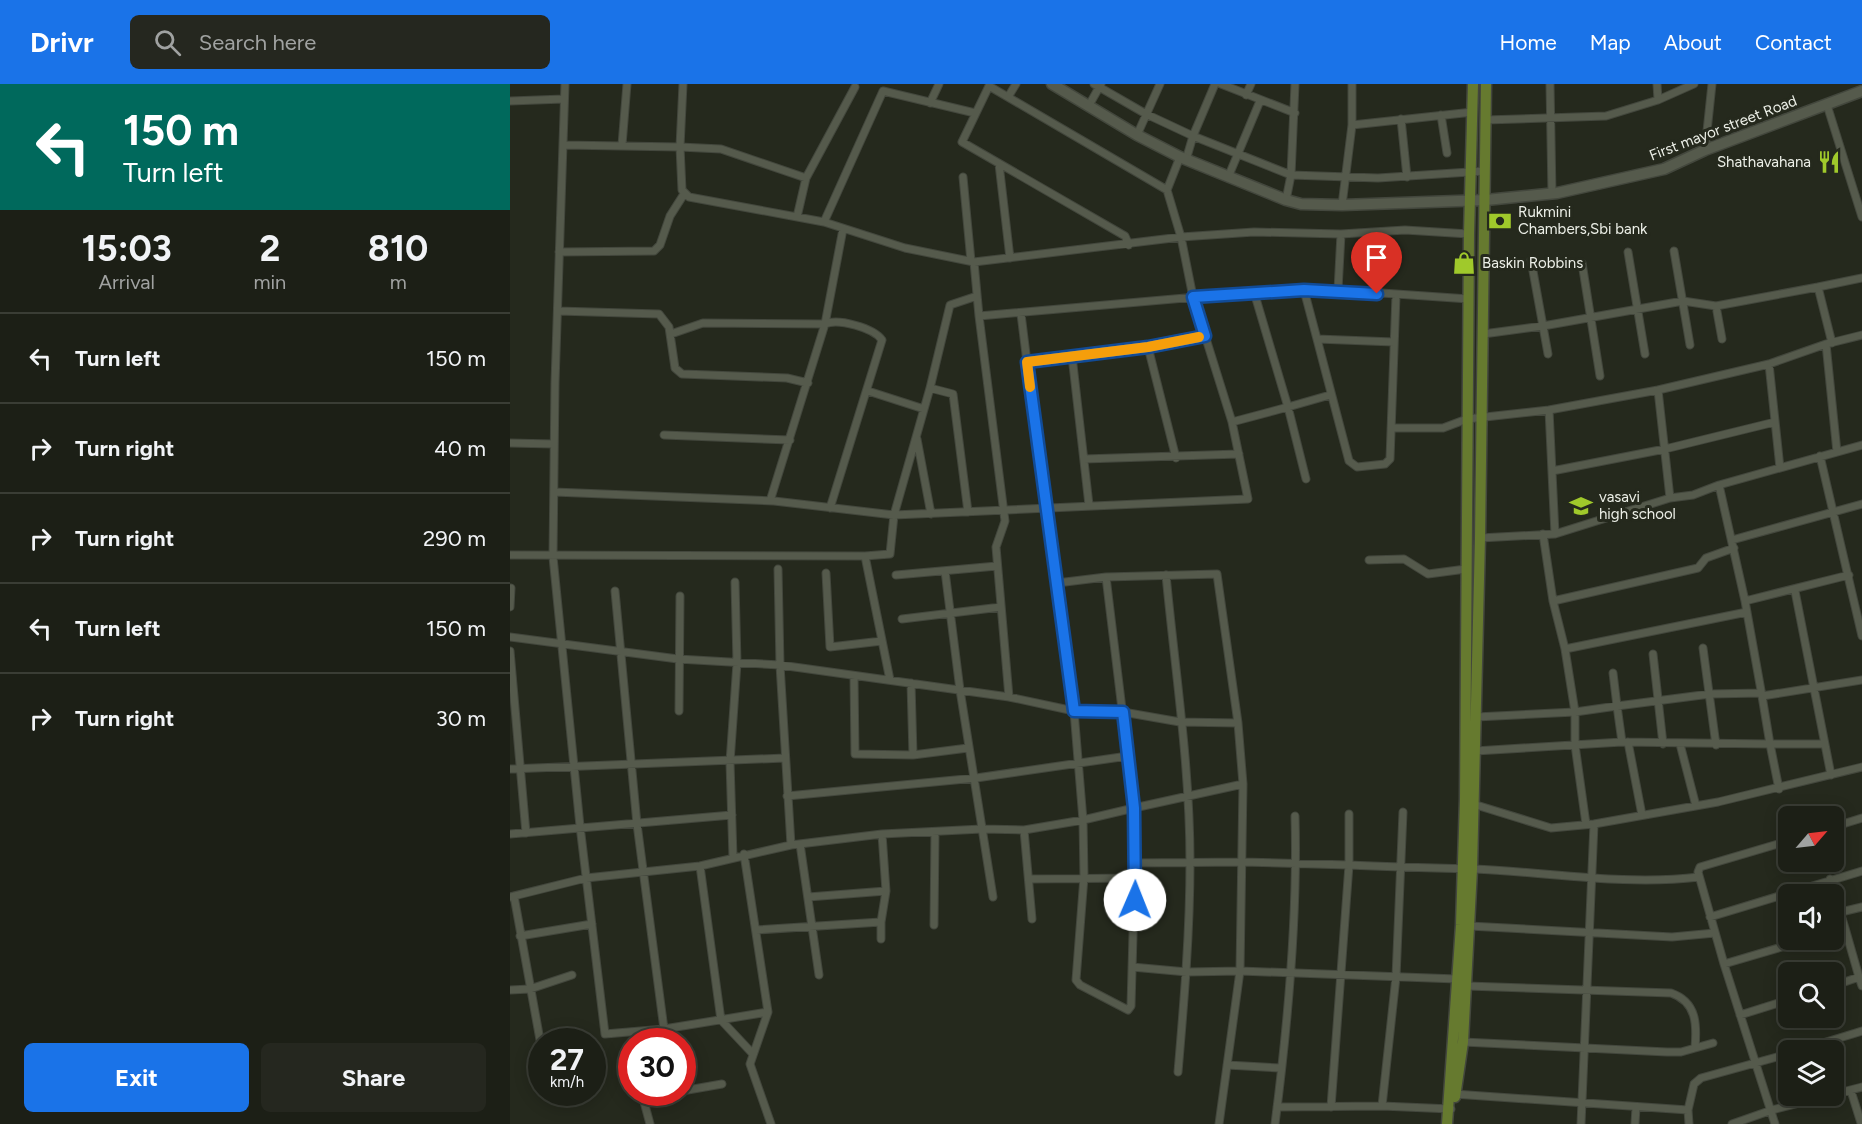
<!DOCTYPE html>
<style>
:root{--surface:#1c1f16;--page:#25271f;--text:#f1f3f6;--muted:#a0a2a1;--line:#3a3d35;--accent:#1a73e8}
body{margin:0;font-family:Figtree,sans-serif;background:var(--page);color:var(--text);height:100vh;display:flex;flex-direction:column;font-size:22px;white-space:nowrap}
*{box-sizing:border-box;margin:0}
p{font-size:20px;color:var(--muted)}
.icon{flex:none;width:33px;height:33px;fill:none;stroke:currentColor;stroke-width:2;stroke-linecap:round;stroke-linejoin:round}
.map{position:relative;flex:1;overflow:hidden}
.panel{display:flex;flex-direction:column;background:var(--surface);width:510px}
.panel>*{flex:none}
.guide{background:#00695c;color:#fff;overflow:hidden}
.needle{width:39px;rotate:62deg}
.buttons{position:absolute;left:1268px;top:722px;display:grid;gap:12px}
.buttons a{display:grid;place-items:center;width:66px;height:66px;border-radius:9px;background:var(--surface);box-shadow:0 3px 15px #0003,0 0 0 2px var(--line);font-size:30px}
.speed{position:absolute;left:18px;top:944px;display:flex;gap:12px;font-size:30px;font-weight:700;text-align:center}
.speed>*{display:grid;place-content:center;width:78px;height:78px;border-radius:50%;background:var(--surface);box-shadow:0 3px 15px #0003,0 0 0 2px var(--line);line-height:1}
.speed small{font-size:15px;font-weight:400}
.speed .limit{border:9px solid #d22;background:#fff;color:#111}
.pin{position:absolute;display:grid;place-items:center;width:51px;height:51px;color:#fff;margin:-62px -26px;border-radius:50% 50% 50% 0;rotate:-45deg;box-shadow:0 0 6px #0007}
.pin .icon{rotate:45deg}
.me{position:absolute;width:66px;margin:-33px;rotate:1deg;stroke-linejoin:round;filter:drop-shadow(0 0 4px #0008)}
.turn{display:flex;align-items:center;gap:21px;height:126px;padding:0 24px;font-size:27px}
.turn .icon{width:78px;height:78px;stroke-width:2.5}
.turn b{display:block;font-size:42px;line-height:51px}
.eta{display:flex;justify-content:space-evenly;align-items:center;height:102px;text-align:center}
.eta b{font-size:36px;font-weight:700;line-height:42px}
.primary-button{display:flex;gap:12px;margin-top:auto;padding:12px 24px}
.primary-button a{flex:1;height:69px;border-radius:9px;background:var(--accent);color:#fff;font-size:24px;font-weight:700;line-height:69px;text-align:center}
.primary-button a+a{background:var(--page);color:var(--text)}
ul{padding:0;list-style:none}
li{display:flex;align-items:center;gap:18px;height:90px;padding:0 24px;border-top:2px solid var(--line)}
li div{flex:1}
li b{display:block;font-size:22px}
li em{font-style:normal}
header{display:flex;align-items:center;gap:36px;box-sizing:border-box;height:84px;padding:0 30px;background:var(--accent);color:#fff}
header strong{font-size:28px}
nav{display:flex;gap:33px;margin-inline-start:auto;font-size:21px}
.search{width:420px;height:54px;background:var(--page);display:flex;align-items:center;gap:15px;box-sizing:border-box;padding:0 21px;border-radius:9px;color:var(--muted);font-size:22px}
main{display:flex;flex:1;min-height:0}
.map>svg:first-child{display:block}
.lines{fill:none;stroke-linecap:round;stroke-linejoin:round}
.street-casing{stroke:#43473d;stroke-width:9}
.secondary-casing{stroke:#43473d;stroke-width:13}
.primary-casing{stroke:#43473d;stroke-width:13}
.street{stroke:#555a4c;stroke-width:7}
.secondary{stroke:#555a4c;stroke-width:10}
.primary{stroke:#667a2f;stroke-width:10}
.route-casing{stroke:#114b97;stroke-width:15}
.route{stroke:#1a73e8;stroke-width:10}
.slow{stroke:#f59e0b;stroke-width:10}
.labels{text-anchor:middle;stroke-width:6;stroke-linejoin:round;paint-order:stroke}
.street-label{font-size:15px;fill:#ecefe7;stroke:#25291d}
.poi-label{font-size:15px;fill:#ecefe7;stroke:#25291d;text-anchor:start}
</style>
<header>
<strong>Drivr</strong>
<div class="search"><svg class="icon" aria-label="search" viewBox="0 0 24 24"><circle cx="10" cy="10" r="6"/><path d="M15 15l6 6"/></svg>Search here</div>
<nav><a>Home</a><a>Map</a><a>About</a><a>Contact</a></nav>
</header>
<main>
<section class="panel">
<div class="guide">
<div class="turn"><svg class="icon" aria-label="left" viewBox="0 0 24 24"><path d="M17 20v-9H6M10 6l-5 5 5 5"/></svg><div><b>150 m</b>Turn left</div></div>
</div>
<div class="eta">
<div><b>15:03</b><p>Arrival</p></div>
<div><b>2</b><p>min</p></div>
<div><b>810</b><p>m</p></div>
</div>
<ul>
<li><svg class="icon" aria-label="left" viewBox="0 0 24 24"><path d="M17 20v-9H6M10 6l-5 5 5 5"/></svg><div><b>Turn left</b></div><em>150 m</em></li>
<li><svg class="icon" aria-label="right" viewBox="0 0 24 24"><path d="M7 20v-9h11M14 6l5 5-5 5"/></svg><div><b>Turn right</b></div><em>40 m</em></li>
<li><svg class="icon" aria-label="right" viewBox="0 0 24 24"><path d="M7 20v-9h11M14 6l5 5-5 5"/></svg><div><b>Turn right</b></div><em>290 m</em></li>
<li><svg class="icon" aria-label="left" viewBox="0 0 24 24"><path d="M17 20v-9H6M10 6l-5 5 5 5"/></svg><div><b>Turn left</b></div><em>150 m</em></li>
<li><svg class="icon" aria-label="right" viewBox="0 0 24 24"><path d="M7 20v-9h11M14 6l5 5-5 5"/></svg><div><b>Turn right</b></div><em>30 m</em></li>
</ul>
<div class="primary-button"><a>Exit</a><a>Share</a></div>
</section>
<div class="map">
<svg width="1352" height="1040" viewBox="0 0 1352 1040">
<rect width="100%" height="100%" fill="#25291d"/>
<g class="lines">
<g class="street-casing">
<path id="street" d="M55,0L45,299L43,473L70,742L95,950L154,945L258,928
M584,0L636,30L683,52L781,91L868,94L975,87
M711,0L785,29
M1040,0L1042,110
M1147,0L1148,16
M736,11L741,0
M498,13L506,0
M0,17L54,15
M420,19L429,0
M1317,21L1352,133
M578,23L591,0
M931,31L937,69
M891,35L897,93
M975,36L1096,32L1148,16L1184,0
M842,41L963,28
M627,51L650,0
M54,61L170,63L173,0
M112,61L117,0
M1195,66L1202,0
M670,73L657,106L671,153L683,213L722,338
M676,76L683,52L705,0
M489,80L500,174
M719,91L750,17
M453,93L461,177
M296,94L211,65L170,63L172,106L179,113L314,138L395,164L464,178L671,153L744,148L831,150L895,146L959,150
M776,116L781,91L785,0
M832,121L842,41V0
M287,133L296,94L345,3
M314,138L373,7L465,29
M831,150L828,206L959,215
M619,161L615,152L452,58L479,2L657,106
M1164,167L1180,261
M49,168L144,167L150,161L160,132L174,110
M1118,168L1135,270
M1021,176L1038,270
M464,178L469,232L744,208L828,206
M1072,179L1090,292
M1308,203L1352,194
M794,206L807,255
M744,208L778,323L820,311
M1206,222L1212,255
M48,227L149,230L159,243L165,284L172,290L277,294L298,299
M511,230L535,423L564,627L573,736L574,793L566,896L570,901L618,926L621,922L625,779
M469,232L495,437L486,463L499,613
M161,250L193,239L315,240L333,145
M973,250L1033,242L1173,217L1206,222L1308,203L1322,259
M884,258L807,255L839,377L847,383L875,380L880,375L886,211
M1316,260L1327,368
M638,263L695,252
M517,278L562,272
M1259,280L1270,384
M1148,306L1259,280L1316,260L1352,251
M358,307L414,325
M1039,326L1148,306L1160,414
M881,344H933L957,335L1039,326L1045,450
M154,351L280,356
M407,355L421,430
M0,359L44,360
M1310,372L1352,552
M574,375L729,370
M1042,387L1155,365L1265,338
M44,408L264,417L384,431L420,304
M260,417L315,240C328,234 364,244 372,256L320,424
M579,421L562,272L638,263L666,374
M458,428L443,310L420,304L440,221L467,212
M1033,450L1043,517L1188,484L1196,474L1224,464
M970,454L1045,450L1160,414L1183,411L1209,401
M1222,456L1352,420
M0,471L355,472L380,470L384,431L738,415L722,338L778,323L796,395
M355,472L380,596
M859,476L894,475L918,490L956,485
M268,485L270,581L281,761
M435,487L450,606L483,813
M316,489L320,563L372,557
M386,491L487,482
M656,491C665,586 680,682 680,778C680,848 674,918 668,988
M547,499L596,493L707,490L728,639L733,700
M105,507L127,740L154,945
M1285,507L1321,691
M1043,517L1055,565L1065,628V661L1076,740
M1235,517L1339,491
M0,523L1,504
M392,535L491,523
M0,553L168,575L270,581L499,613L564,627L613,628L670,638L728,639
M1193,564L1206,661
M1055,565L1237,528
M0,567L16,749
M1143,570L1153,660
M344,592L345,670L403,671L458,664
M401,599L403,671
M1252,612L1235,517L1209,401L1352,361
M169,627L170,512
M966,633L1065,628L1107,622L1103,589
M1112,658L1107,622L1200,610L1251,609
M1118,658L1132,731
M1170,660L1186,722
M965,667L1112,658L1260,660L1252,612L1352,596
M0,685L275,674
M1269,705L1260,660H1314
M277,712L466,694L618,672
M963,720L1041,744L1084,740L1208,718L1352,683
M839,730V781C881,783 922,784 964,785C1039,788 1114,802 1189,793
M1323,743L1352,734
M514,746L522,835
M0,750L222,731
M290,760L309,891
M234,770L258,928L240,980L261,1040
M223,773L220,678L227,579L225,498
M190,782L211,936L242,969
M519,795L625,794
M1320,795L1335,844L1323,848
M4,812L32,967
M0,813L76,794L190,782L281,761L372,750L472,745L514,746L573,736L624,724L596,493
M298,813L376,807
M1331,828L1352,823
M1200,833L1352,787
M424,841L425,748
M959,842L1162,853L1205,849
M246,846L371,838
M10,852L82,840
M371,855V838L376,807L372,750
M1214,880L1299,855
M622,883L677,888L730,887L947,895
M1349,893L1352,902
M957,902L1161,909C1187,918 1187,941 1185,964
M1323,902L1349,893L1335,844
M0,906L20,905L62,891
M1230,931L1278,916
M953,958L1157,968H1171L1203,959
M1290,966L1352,947
M717,981L770,984
M172,1007L212,1000
M1341,1007L1351,1039
M944,1010L1178,1026L1184,1000L1191,994L1278,970
M872,1022L886,893L893,728
M767,1023L872,1022L941,1025
M1178,1026L1179,1040
M140,1040L133,1014L167,1008
M709,1040L730,887L733,700L624,724L625,779L733,778L839,781L821,1023
M765,1040C778,939 788,834 785,732
M1071,1040L1084,740
M1125,1040L1126,1023
M1222,1040L1262,1026L1352,1003
M1265,1040L1214,880L1188,788L1190,783L1278,757"/>
</g>
<g class="secondary-casing">
<path id="secondary" d="M542,0L627,51L670,73L776,116L791,120L832,121L976,116L1047,109L1154,85L1195,66L1352,7"/>
</g>
<g class="primary-casing">
<path id="primary" d="M945,1013L953,958L962,785L970,454L976,0
M937,1040L951,841L955,715L959,150L963,0"/>
</g>
<use href="#street" class="street"/>
<use href="#secondary" class="secondary"/>
<use href="#primary" class="primary"/>
</g>
<g class="lines">
<g class="route-casing">
<path id="route" d="M625,816L624,724L613,628L564,627L517,278L638,263L695,252L683,213L794,206L867,210"/>
</g>
<use href="#route" class="route"/>
<path class="slow" d="M520,303L517,278L638,263L689,253"/>
</g>
<defs>
<g id="restaurant-bare" transform="scale(1.8)"><path d="M-5-6h1v4h1v-4h1v4h1v-4h1v5L-1.5 .5V6h-2V.5L-5-1ZM5-6V6H3V1.5H1.5Q1.5-4 5-6Z" fill="#a0c92b" stroke="#25291d" stroke-width="2.5" paint-order="stroke"/></g>
<g id="bank-bare" transform="scale(1.8)"><path d="M-6-4H6V4H-6ZM0-2.3a2.3 2.3 0 1 0 0 4.6a2.3 2.3 0 1 0 0-4.6Z" fill="#a0c92b" stroke="#25291d" stroke-width="2.5" paint-order="stroke"/></g>
<g id="shop-bare" transform="scale(1.8)"><path d="M-5-2.5h2.3a2.7 3.5 0 0 1 5.4 0H5L5.5 6h-11ZM-1.5-2.5h3a1.5 2.3 0 0 0-3 0Z" fill="#a0c92b" stroke="#25291d" stroke-width="2.5" paint-order="stroke"/></g>
<g id="school-bare" transform="scale(1.8)"><path d="M0-5L7-2L0 1L-7-2ZM-4 1L0 2.5L4 1V4Q0 6-4 4Z" fill="#a0c92b" stroke="#25291d" stroke-width="2.5" paint-order="stroke"/></g>
</defs>
<g fill-rule="evenodd">
<use href="#restaurant-bare" x="1319" y="78"/>
<use href="#bank-bare" x="990" y="137"/>
<use href="#shop-bare" x="954" y="179"/>
<use href="#school-bare" x="1071" y="422"/>
</g>
<g class="labels">
<g class="street-label">
<text transform="translate(1213 44) rotate(-21)" y="5">First mayor street Road</text>
</g>
<g class="poi-label">
<text x="1301" y="83" text-anchor="end">Shathavahana</text>
<text x="1008" y="133">Rukmini<tspan x="1008" dy="17">Chambers,Sbi bank</tspan></text>
<text x="972" y="184">Baskin Robbins</text>
<text x="1089" y="418">vasavi<tspan x="1089" dy="17">high school</tspan></text>
</g>
</g>
</svg>
<div class="buttons">
<a><svg class="needle" viewBox="-14 -14 28 28"><path d="M0-13l5 13h-10z" fill="#e53935"/><path d="M0 13l5-13h-10z" fill="#a0a2a1"/></svg></a>
<a><svg class="icon" aria-label="sound" viewBox="0 0 24 24"><path d="M4 9h4l5-4v14l-5-4H4zM17 9q2 3 0 6"/></svg></a>
<a><svg class="icon" aria-label="search" viewBox="0 0 24 24"><circle cx="10" cy="10" r="6"/><path d="M15 15l6 6"/></svg></a>
<a><svg class="icon" aria-label="layers" viewBox="0 0 24 24"><path d="M12 4l9 5-9 5-9-5zM3 14l9 5 9-5"/></svg></a>
</div>
<div class="speed"><div>27<small>km/h</small></div><div class="limit">30</div></div>
<div class="pin" style="left:867px;top:210px;background:#d93025"><svg class="icon" aria-label="arrive" viewBox="0 0 24 24"><path d="M6 21V4h12l-3 4 3 4H6"/></svg></div>
<svg class="me" style="left:625px;top:816px" viewBox="-20 -20 40 40"><circle r="19" fill="#fff"/><path d="M0-13L10 11 0 6-10 11z" fill="#1a73e8"/></svg>
</div>
</main>
